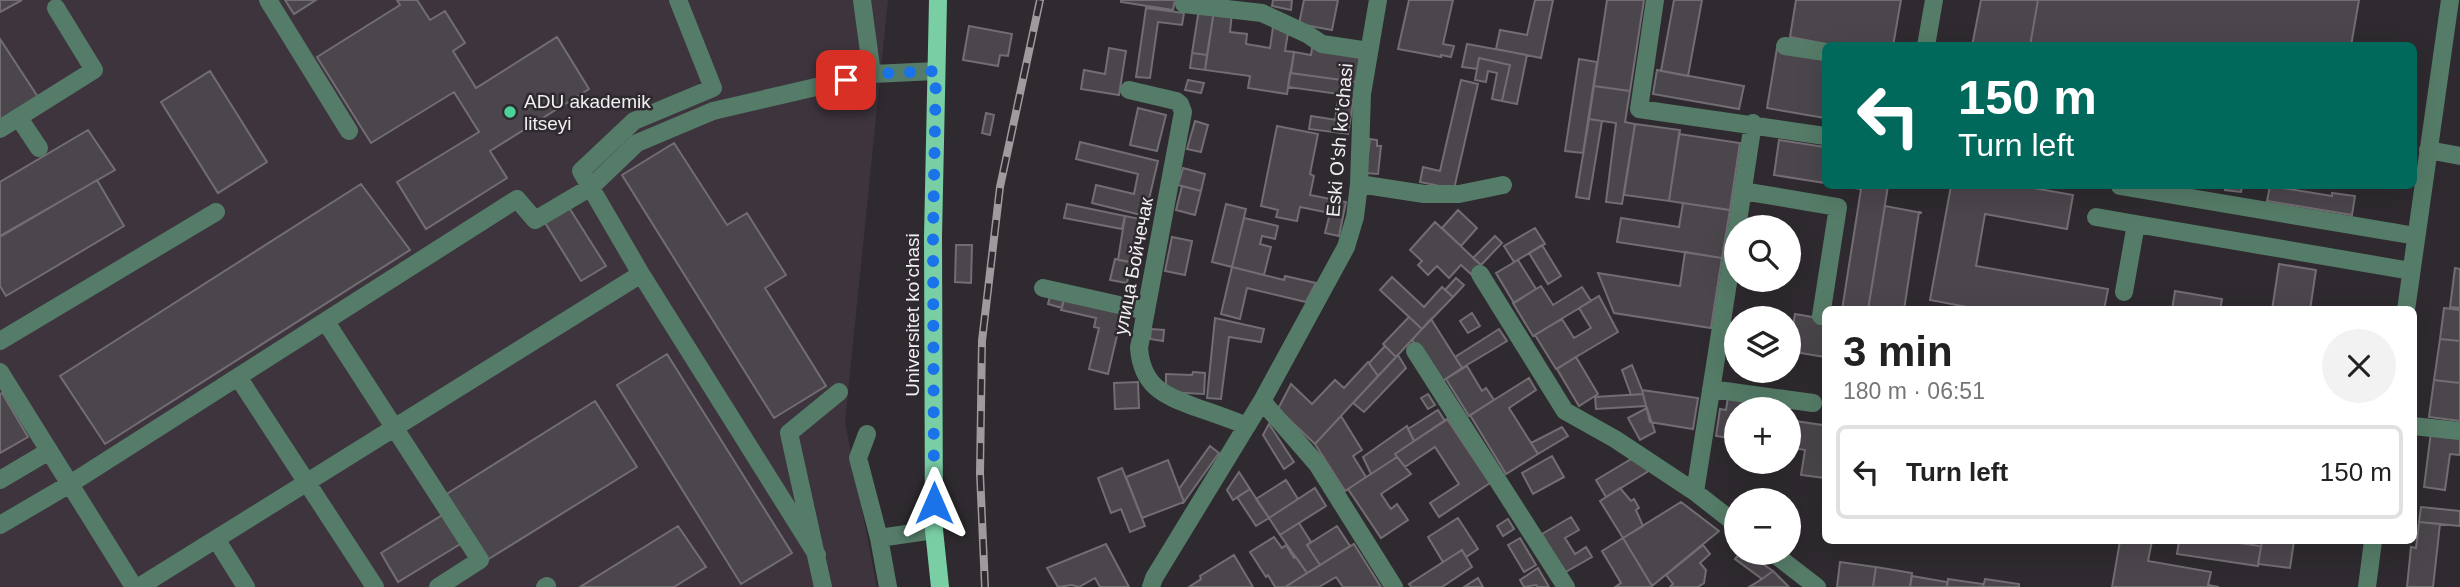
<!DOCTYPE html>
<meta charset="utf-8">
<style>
:root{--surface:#fff;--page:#f2f2f2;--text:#222;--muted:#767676;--line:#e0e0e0}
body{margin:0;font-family:Arial,sans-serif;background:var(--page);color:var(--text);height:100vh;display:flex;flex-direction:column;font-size:26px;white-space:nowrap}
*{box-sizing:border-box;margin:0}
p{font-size:23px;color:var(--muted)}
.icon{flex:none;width:38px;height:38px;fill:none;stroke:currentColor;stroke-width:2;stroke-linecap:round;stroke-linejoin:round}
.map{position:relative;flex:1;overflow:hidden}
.side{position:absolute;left:1822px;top:306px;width:595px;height:238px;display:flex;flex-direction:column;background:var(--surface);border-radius:10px;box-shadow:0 7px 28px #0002}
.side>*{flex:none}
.banner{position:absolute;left:1822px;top:42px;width:595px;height:147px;border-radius:10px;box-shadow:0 7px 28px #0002;background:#00695c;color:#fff;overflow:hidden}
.fabs{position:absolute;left:1724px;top:215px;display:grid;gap:14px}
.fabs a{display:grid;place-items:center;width:77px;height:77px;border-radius:50%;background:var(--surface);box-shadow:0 7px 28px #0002;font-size:35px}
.pin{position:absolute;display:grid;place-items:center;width:60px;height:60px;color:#fff;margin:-30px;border-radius:14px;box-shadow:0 4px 10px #0006}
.me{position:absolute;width:77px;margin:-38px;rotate:0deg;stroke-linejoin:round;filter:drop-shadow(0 0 5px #0008)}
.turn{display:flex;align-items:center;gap:24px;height:147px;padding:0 21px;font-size:32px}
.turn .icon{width:91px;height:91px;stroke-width:2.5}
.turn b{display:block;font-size:49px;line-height:60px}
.round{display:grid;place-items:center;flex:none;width:74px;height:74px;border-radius:37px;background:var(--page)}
.headline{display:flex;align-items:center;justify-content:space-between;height:119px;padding:0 21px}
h1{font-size:42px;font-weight:700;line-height:52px}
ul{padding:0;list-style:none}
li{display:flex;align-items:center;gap:21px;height:94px;margin:0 14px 10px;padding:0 7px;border:4px solid var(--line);border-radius:10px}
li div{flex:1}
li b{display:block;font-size:26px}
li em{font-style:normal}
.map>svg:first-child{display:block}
.built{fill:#3d343d}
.building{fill:#4b464c;stroke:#726d73;stroke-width:2}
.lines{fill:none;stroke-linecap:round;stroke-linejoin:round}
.minor{stroke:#557c68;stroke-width:18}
.major{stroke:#79cea4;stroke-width:18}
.rail-casing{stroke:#9e9a9e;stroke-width:8}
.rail{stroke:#2e2a2f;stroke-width:5;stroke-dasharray:16;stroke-linecap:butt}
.route{stroke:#1a73e8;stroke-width:12;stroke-dasharray:0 21.6}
.poi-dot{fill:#4cd39a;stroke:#2e2a2f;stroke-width:2.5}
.labels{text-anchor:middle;stroke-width:5;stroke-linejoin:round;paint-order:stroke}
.poi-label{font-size:19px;fill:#f2eff2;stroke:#2e2a2f;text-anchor:start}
.street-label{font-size:19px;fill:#f2eff2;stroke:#2e2a2f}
</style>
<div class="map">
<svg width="2460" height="587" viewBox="0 0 2460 587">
<rect width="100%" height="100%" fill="#2e2a2f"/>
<path class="built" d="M0,0H888L845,422L877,587H0Z"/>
<path class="building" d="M0,0H22L0,12Z
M285,0H316L294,14Z
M397,0H417L430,20L445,11L465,43L453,51L476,88L557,37L589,89L490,151L507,178L426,229L397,182L479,132L454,92L371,143L317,57L400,5Z
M1121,0H1175L1173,10L1121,2Z
M1273,0H1292L1291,10L1272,6Z
M1304,0H1338L1332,30L1299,24Z
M1409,0H1453L1443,44L1454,46L1451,57L1441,55V57L1398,49Z
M1535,0H1553L1541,58L1496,49L1500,30L1527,35Z
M1607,0H1644L1630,91L1594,86Z
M1674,0H1702L1688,76L1661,71Z
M1796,0H1901L1893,46H1836L1790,37Z
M1981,0H2038L2030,46H1972Z
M2038,0H2359L2351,46H2030Z
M1146,8L1184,13L1182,25L1158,22L1150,78L1136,77Z
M1199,9L1214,11L1207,55L1192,53Z
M1214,11L1232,13L1230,32L1247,34L1246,44L1270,48L1274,20L1289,27L1285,51L1294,52L1287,94L1248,88L1250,76L1205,70Z
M969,26L1012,34L1008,56L1000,55L998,66L963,60Z
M0,39L38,97L0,120Z
M1467,44L1527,55L1517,104L1502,101L1510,65L1479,58L1477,69L1462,67Z
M1109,48L1126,51L1119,95L1081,89L1084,70L1105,74Z
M1312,48L1360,55L1356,82L1291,73L1294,52L1311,55Z
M1777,48L1825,55V118L1767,108Z
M1192,53L1207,55L1205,70L1190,68Z
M1479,58L1510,65L1502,101L1492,99L1497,73L1488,71L1486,82L1475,80Z
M1579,59L1597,62L1583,153L1565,151Z
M1657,70L1744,86L1739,109L1653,94Z
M210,71L267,162L218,193L161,102Z
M1290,73L1356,82L1350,122L1335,120L1339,94L1288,87Z
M1188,80L1204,83L1201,93L1185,90Z
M1461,80L1478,84L1454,189L1420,182L1423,167L1440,171Z
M1594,86L1630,91L1625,122L1635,124L1622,204L1606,202L1616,123L1589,119Z
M1138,108L1166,115L1157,151L1130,145Z
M986,113L994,115L990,135L982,133Z
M1311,116L1350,122L1348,134L1309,129Z
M1589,119L1602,121L1589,199L1576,197Z
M1195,121L1208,125L1201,152L1187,149Z
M1635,124L1680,130L1669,201L1624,195Z
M1277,126L1318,134L1310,174L1314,176L1310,195L1346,202L1339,236L1325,233L1330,213L1300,207L1297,221L1276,217L1278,210L1261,206Z
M88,130L115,170L0,236V182Z
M1679,134L1740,143L1730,210L1669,201Z
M1370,139L1377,140V146H1381L1378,174L1366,173Z
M1779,140L1825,147V183L1774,175Z
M1080,142L1158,161L1145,216L1092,203L1096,185L1134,194L1138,174L1076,159Z
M674,143L727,225L747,213L786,275L765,288L826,386L774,418L622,175Z
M1183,168L1205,174L1201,191L1178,185Z
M97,180L124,226L6,296L0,286V237Z
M361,184L410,250L105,444L60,376Z
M1182,186L1201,191L1195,215L1176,210Z
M1840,186H1888L1868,310H1842L1861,189Z
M1951,186H2022L2073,195L2067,229L1985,214L1976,266L2108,289L2104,310H1983L1930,300Z
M2225,186H2242L2241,192L2225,190Z
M2270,186L2332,196V193L2355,196L2352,215L2267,201Z
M1683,203L1730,210L1722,258L1617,242L1621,218L1679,227Z
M1067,204L1125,216L1122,229L1064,218Z
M1226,204L1246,209L1232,267L1212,262Z
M568,206L606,266L581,281L544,221Z
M1885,206L1922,213L1919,212L1904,310H1868Z
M1458,210L1477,228L1461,246L1442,228Z
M1125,216L1140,219L1131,262L1118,260Z
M1244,218L1278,226L1275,239L1262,236L1260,244L1271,247L1264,275L1232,267Z
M1435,222L1481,265L1472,275L1461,265L1449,278L1437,266L1428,275L1418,265L1422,261L1410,250Z
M1535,228L1545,244L1514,262L1504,246Z
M1495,236L1502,243L1481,265L1473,258Z
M1172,237L1192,241L1185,275L1165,271Z
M956,245H972L971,283L955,282Z
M1542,245L1561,276L1548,284L1529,253Z
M1685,252L1722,258L1711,328L1614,313L1598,273L1680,286Z
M1115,259L1131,262L1127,283L1110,280Z
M1518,260L1536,289L1514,303L1496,273Z
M2279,264L2316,270L2310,310H2272Z
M1232,267L1284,280L1285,276L1316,283L1306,302L1247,288L1240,319L1221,314Z
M2455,268L2460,269V308L2450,307Z
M1392,277L1424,307L1442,287L1453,297L1422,329L1380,290Z
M1456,278L1464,285L1453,297L1445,290Z
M1541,286L1553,305L1582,287L1591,301L1533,336L1513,303Z
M2175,291L2222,299L2220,310H2172Z
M1051,292L1065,295L1062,308L1048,304Z
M1065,295L1123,310L1108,374L1089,369L1099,328L1094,327L1096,318L1061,310Z
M1599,296L1618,332L1556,369L1535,335L1562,319L1574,338L1591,328L1579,308Z
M2444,308L2460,310V341L2440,339Z
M1472,313L1480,326L1468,333L1460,321Z
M1795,314L1825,319V357L1788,351V330L1792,331Z
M1409,317L1422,329L1396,357L1383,344Z
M1215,318L1264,329L1261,342L1229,337L1221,399L1207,398Z
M1431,319L1462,368L1441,382L1412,340Z
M1736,322V359L1730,358Z
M1151,329L1164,330L1163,341L1150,339Z
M1499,329L1507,341L1462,368L1455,357Z
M2440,339L2460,341V383L2434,380Z
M1385,346L1396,357L1378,376L1369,363Z
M667,354L792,553L741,584L617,385Z
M1398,355L1406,368L1364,412L1353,403Z
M1576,357L1598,394L1579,406L1557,369Z
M1368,362L1378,376L1315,444L1278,409L1291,384L1312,404L1335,380L1344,388Z
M1632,365L1642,390L1643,394L1631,395L1622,370Z
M1467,366L1482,391L1486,388L1494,400L1469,416L1446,379Z
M1193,372L1205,373L1204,394L1166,392V374L1192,375Z
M1529,378L1536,390L1509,408L1538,454L1506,474L1470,415Z
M2434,380L2460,383V421L2429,417Z
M1138,382L1139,408L1115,409L1114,383Z
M1642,390L1698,398L1693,429L1650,422Z
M2,393L28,437L0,453V394Z
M1428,394L1435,405L1428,409L1421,398Z
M1643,394L1646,406L1596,409L1595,397Z
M1728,397L1763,402L1761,410H1736V439L1716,436L1720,409L1726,410Z
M595,401L637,467L487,560L445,495Z
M1647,408L1655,432L1640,440L1628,418Z
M1438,410L1445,421L1414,441L1408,429Z
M1825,413V478L1801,475L1805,450L1788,447V420L1823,425Z
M1341,416L1362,450L1353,456L1366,477L1345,491L1315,444Z
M1447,419L1490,483L1439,517L1430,503L1459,484L1435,447L1405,467L1395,454Z
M1269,424L1294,462L1284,469L1263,435Z
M1407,426L1414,441L1395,454L1397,457L1371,474L1363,457Z
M1562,427L1568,436L1538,454L1531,443Z
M2431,432L2460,436V455L2450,454L2445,490L2424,487Z
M1210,446L1219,453L1184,502L1179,489Z
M1552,456L1564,477L1533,494L1522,473Z
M1397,457L1411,474L1381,494L1391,509L1397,504L1408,520L1381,538L1348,489Z
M1633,458L1646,465L1647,472L1606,497L1596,480Z
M1168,460L1184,502L1142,518L1126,477Z
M1122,468L1145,526L1130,532L1121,509L1111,513L1098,478Z
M1239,472L1250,489L1233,500L1227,490Z
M1286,480L1298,499L1269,518L1256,499Z
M1315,488L1326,506L1280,535L1269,518Z
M1620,488L1631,501L1634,499L1639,508L1636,510L1643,526L1623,538L1600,501Z
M1250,489L1269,518L1256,526L1237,497Z
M1681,502L1719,531L1652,586L1623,538Z
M2421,507L2460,511V526L2419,522Z
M444,514L462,543L398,582L381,553Z
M1571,517L1579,530L1565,538L1575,554L1586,547L1592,557L1564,573L1542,534Z
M1458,518L1478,549L1466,557L1462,550L1443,562L1428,537Z
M1508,519L1514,529L1503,536L1497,526Z
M2419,522L2440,524L2433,587H2407L2411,547L2416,548Z
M1299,523L1311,542L1307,545L1320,565L1307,573L1280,535Z
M678,526L706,567L674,587H580Z
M1337,526L1350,546L1320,565L1307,545Z
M1274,537L1282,548L1286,545L1294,558L1296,557L1307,573L1285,587H1275L1268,575L1266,577L1250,552Z
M1520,538L1536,565L1524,572L1508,545Z
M1623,538L1652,586V587H1615L1621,583L1602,551Z
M2120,541H2152L2148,561L2211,572L2208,585L2219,587H2112Z
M2179,541H2225L2261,546L2258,566L2177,554Z
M2262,541H2294L2290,568L2258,564Z
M1106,544L1129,587H1100L1095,578L1079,587L1072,585L1058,587L1047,568Z
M1354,544L1381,587H1343L1336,577L1319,587H1285Z
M1703,545L1710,554L1700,563L1706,570L1704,583L1698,587H1670L1673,584L1666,575Z
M1462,550L1472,567L1442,587H1411L1409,584Z
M1740,553H1747L1773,571L1762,579L1735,559Z
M1234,555L1253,587H1189L1201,579L1200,576Z
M1840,562L1876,567L1873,587H1837Z
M1876,567L1912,573L1910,587H1873Z
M1538,568L1549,587H1538L1536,585L1524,587L1520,580Z
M1773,571L1789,587H1749L1762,579Z
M1912,576L1947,582V587H1910Z
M1478,578L1483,587H1464Z
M1948,579L1983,584V587H1947Z
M1985,579L2019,584V587H1983Z"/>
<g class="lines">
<path class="minor" d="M268,0L349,131
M678,0L713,88L634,121L581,171L641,274L817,555
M862,0L872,74
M1655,0L1639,109L1825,136
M1184,4L1262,13L1307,34L1322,44L1369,51
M1785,46L1825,52
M1926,46L1934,0
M1129,90L1176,101L1180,104L1183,112L1139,348C1142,386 1163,395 1195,407C1213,413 1230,419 1247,426
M19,118L39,148
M0,129L94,70L56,8
M2428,150L2460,156
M1359,184L1424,194H1459L1503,185
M2120,186L2416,236
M1743,191L1838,207L1821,316
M2096,217L2136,224
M1737,228L1753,123
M1480,274L1565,411L1615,439L1695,492L1736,524
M1043,288L1146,311
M2124,292L2136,224L2411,271
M2406,310L2450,0
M326,322L480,560L438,587
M0,341L216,212
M1415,351L1566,587
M0,372L134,587
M238,377L375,587
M1711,389L1813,403
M1262,401L1317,464L1394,587
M2413,426L2460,431
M867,434L858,458L879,538L888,587
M0,480L49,451
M1695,492L1736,232
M0,525L70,484L517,199L535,220L591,187L637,143L713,111L872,74L936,71
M879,538L934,530
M216,539L246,587
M1773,553L1817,587
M139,587L641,274
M545,587L547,586
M823,587L789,433L839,392
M1151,587L1154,578L1262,401L1346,247L1355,217L1359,184L1362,94L1378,0
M2367,587L2373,541"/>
<path class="major" d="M938,0L933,236L934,530L940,587"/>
<g class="rail-casing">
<path id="rail" d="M985,587L980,473L982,341L1000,187L1040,0"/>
</g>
<use href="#rail" class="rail"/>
</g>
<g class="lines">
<path class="route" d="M846,80L872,74L936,71L933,236L934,503"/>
</g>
<circle class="poi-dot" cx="510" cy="112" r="7"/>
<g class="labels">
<g class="poi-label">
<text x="524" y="108">ADU akademik<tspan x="524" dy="22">litseyi</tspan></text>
</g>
<g class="street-label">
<text transform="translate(1339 140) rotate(-85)" y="7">Eski Oʻsh koʻchasi</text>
<text transform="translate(1133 266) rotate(-79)" y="7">улица Бойчечак</text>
<text transform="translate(912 315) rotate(-90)" y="7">Universitet kо‘chasi</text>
</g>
</g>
</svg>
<div class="fabs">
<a><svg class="icon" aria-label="search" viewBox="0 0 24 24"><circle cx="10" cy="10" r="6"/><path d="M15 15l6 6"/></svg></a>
<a><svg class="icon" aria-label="layers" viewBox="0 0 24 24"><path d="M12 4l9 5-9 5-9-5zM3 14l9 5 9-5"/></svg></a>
<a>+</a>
<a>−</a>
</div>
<div class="pin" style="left:846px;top:80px;background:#d93025"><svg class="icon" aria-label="arrive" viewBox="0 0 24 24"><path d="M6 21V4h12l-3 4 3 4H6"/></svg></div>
<svg class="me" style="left:934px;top:503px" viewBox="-20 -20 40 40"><path d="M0-17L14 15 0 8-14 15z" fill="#1a73e8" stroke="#fff" stroke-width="4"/></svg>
<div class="banner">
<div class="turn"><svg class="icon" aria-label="left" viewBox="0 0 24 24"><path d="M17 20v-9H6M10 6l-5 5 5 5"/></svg><div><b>150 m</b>Turn left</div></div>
</div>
<section class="side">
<div class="headline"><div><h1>3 min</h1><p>180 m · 06:51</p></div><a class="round"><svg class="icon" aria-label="close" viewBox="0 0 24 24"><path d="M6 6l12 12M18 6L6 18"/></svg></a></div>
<ul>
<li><svg class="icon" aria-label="left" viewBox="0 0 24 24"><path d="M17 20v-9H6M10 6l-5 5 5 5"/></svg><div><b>Turn left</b></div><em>150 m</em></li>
</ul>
</section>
</div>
